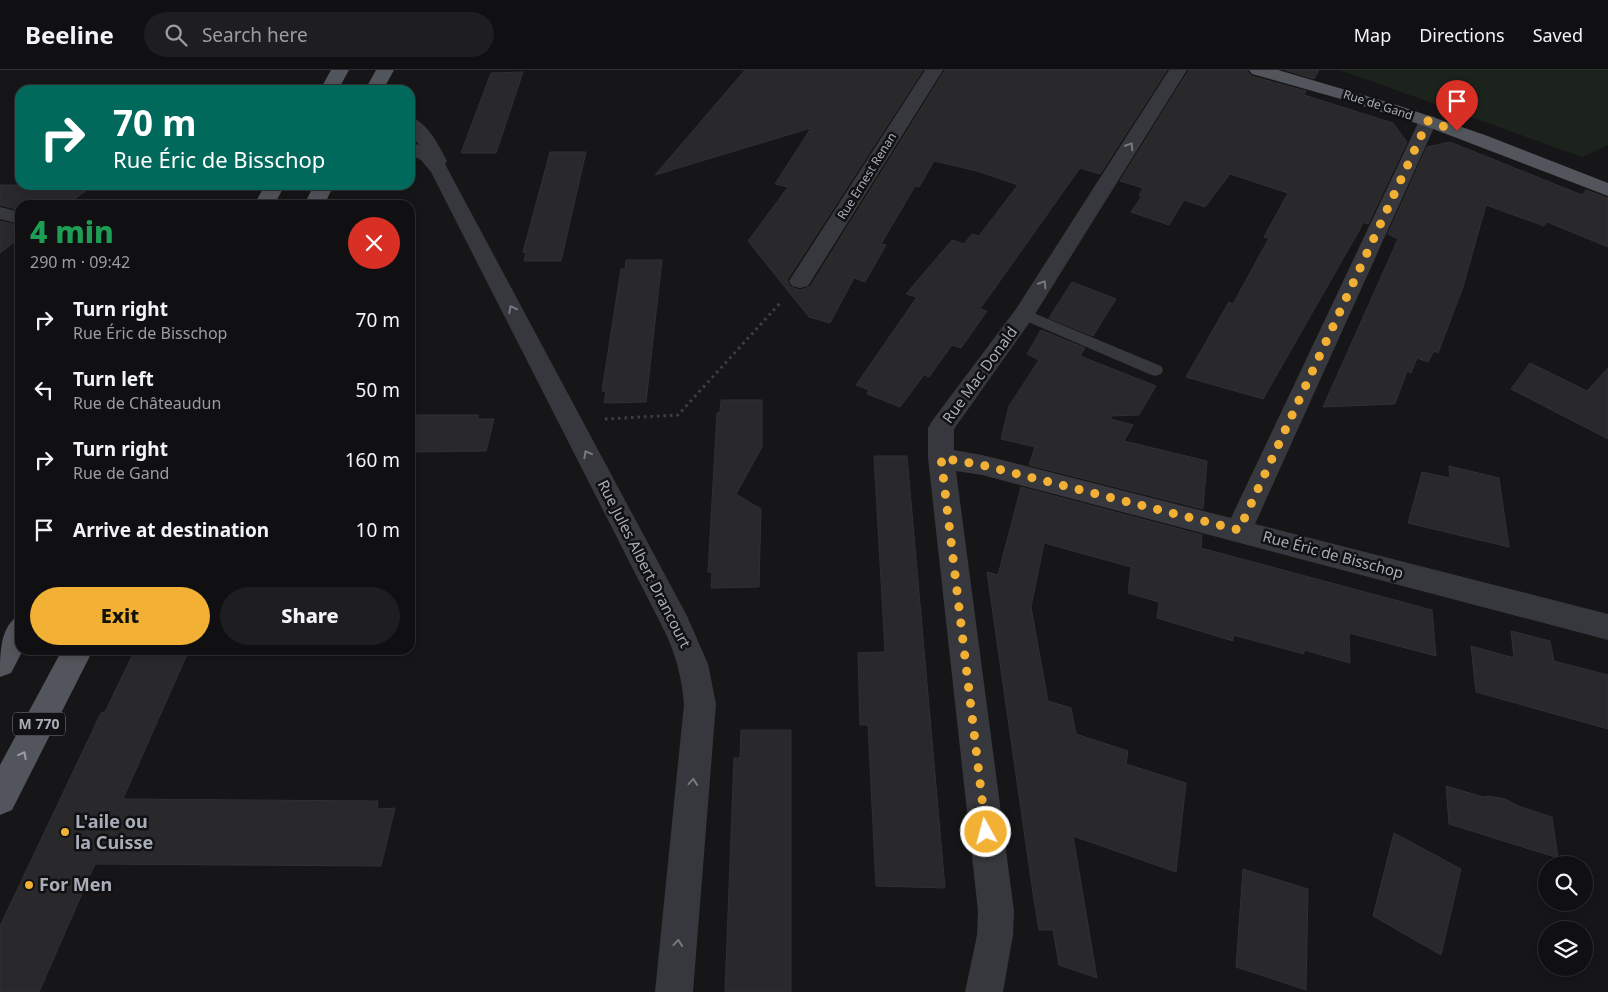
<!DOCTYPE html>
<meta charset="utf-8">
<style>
:root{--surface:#101012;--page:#1e1e20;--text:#f1f3f6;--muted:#9c9d9f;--line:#303032;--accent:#f2b134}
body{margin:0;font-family:"Noto Sans",sans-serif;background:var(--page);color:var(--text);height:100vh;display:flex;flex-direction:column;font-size:19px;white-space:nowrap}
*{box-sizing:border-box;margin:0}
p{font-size:16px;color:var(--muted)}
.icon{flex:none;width:28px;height:28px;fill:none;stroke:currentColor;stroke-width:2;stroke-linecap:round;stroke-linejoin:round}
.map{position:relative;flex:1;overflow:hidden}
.drawer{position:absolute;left:15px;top:130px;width:400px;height:455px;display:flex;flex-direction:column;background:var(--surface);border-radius:15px;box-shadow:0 2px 8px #0003,0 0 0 1px var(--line)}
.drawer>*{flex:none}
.hud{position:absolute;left:15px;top:15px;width:400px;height:105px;border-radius:15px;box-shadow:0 2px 8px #0003,0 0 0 1px var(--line);background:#00695c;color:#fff;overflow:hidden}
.tools{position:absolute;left:1538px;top:786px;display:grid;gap:10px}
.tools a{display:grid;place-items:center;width:55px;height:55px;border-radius:50%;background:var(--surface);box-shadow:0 2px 8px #0003,0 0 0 1px var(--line);font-size:25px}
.pin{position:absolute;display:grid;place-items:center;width:42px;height:42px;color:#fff;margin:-51px -21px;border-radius:50% 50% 50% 0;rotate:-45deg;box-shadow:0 0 5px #0007}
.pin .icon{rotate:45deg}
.me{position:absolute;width:55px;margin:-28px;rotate:353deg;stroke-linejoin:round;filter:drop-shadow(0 0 4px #0008)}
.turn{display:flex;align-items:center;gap:18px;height:105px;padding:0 15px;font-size:22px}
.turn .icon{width:65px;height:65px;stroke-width:2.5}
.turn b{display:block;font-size:35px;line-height:42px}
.round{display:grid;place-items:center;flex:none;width:52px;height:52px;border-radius:26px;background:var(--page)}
.overview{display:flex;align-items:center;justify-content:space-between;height:85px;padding:0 15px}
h1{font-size:30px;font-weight:800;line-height:38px;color:#1e9e55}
.cta{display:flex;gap:10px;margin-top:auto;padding:10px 15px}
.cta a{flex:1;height:58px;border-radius:30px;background:var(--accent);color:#111;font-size:20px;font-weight:800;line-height:58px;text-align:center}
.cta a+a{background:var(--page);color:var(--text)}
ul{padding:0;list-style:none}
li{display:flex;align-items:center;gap:15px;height:70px;padding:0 15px}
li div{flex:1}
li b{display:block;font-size:19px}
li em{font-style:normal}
header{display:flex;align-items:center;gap:30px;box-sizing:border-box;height:70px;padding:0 25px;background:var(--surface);border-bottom:1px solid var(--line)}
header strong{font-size:24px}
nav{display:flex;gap:28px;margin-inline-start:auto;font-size:18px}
.search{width:350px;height:45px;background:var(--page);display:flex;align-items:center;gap:12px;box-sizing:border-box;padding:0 18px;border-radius:28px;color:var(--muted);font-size:19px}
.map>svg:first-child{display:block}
.green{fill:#1c231d}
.building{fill:#29292c;stroke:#303034}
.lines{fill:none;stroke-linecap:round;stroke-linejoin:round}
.path{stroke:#3d3f44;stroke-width:3;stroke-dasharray:2.5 4;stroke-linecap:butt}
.service{fill:#37383d;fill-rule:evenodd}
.minor{fill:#37383d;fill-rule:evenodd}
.primary{fill:#53555c;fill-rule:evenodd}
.oneway{stroke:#757881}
.oneway2{stroke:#979ba6}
.route{stroke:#f2b134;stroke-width:9;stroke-dasharray:0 16.2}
.poi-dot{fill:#f2b134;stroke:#111113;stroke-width:2}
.labels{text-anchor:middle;stroke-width:5;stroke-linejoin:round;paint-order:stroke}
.far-street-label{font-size:12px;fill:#a8adb8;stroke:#111113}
.shield{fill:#111113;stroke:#7b7e86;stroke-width:1}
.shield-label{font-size:14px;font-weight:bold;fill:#a8adb8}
.street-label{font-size:15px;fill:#a8adb8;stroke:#111113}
.near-poi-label{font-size:18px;font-weight:bold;fill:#a8adb8;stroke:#111113;text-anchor:start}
</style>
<header>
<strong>Beeline</strong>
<div class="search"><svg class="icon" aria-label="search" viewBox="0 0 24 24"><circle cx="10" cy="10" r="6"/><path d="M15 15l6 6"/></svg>Search here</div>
<nav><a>Map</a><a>Directions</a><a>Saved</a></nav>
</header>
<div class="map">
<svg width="1608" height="922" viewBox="0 0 1608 922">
<rect width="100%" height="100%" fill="#161618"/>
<path class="green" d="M1340,0H1608V75L1582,87Z"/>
<path class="building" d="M745,0H923L787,210L790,217L800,220L810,217L945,0H1167L1100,104L1080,98L980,239L987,241L961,278L952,275L929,307L924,305L900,337L867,324L869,320L856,315L917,227L906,224L952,170L964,174L972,164L979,166L1018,115L977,101L934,91L919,117L915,116L881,174L886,175L865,212L854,208L830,253L809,247L748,171L788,117L775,114L811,58L655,105Z
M1189,0H1247L1251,6L1306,21L1304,25L1393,53L1407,72L1368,154L1364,152L1263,329L1186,307L1229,232L1233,234L1269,168L1264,167L1288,123L1230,104L1205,137L1184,130L1169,155L1131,142L1142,126L1139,125L1143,118L1120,111Z
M1285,0H1319L1314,9Z
M523,2L496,83H461L491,3Z
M1450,72L1582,125L1586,120L1608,128V177L1547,152L1544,156L1486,135L1463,217L1438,283L1434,281L1428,292L1417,288L1411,303L1407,301L1395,334L1323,337L1398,169L1388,164L1427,77Z
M550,82H586L561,191H524L526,183L523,182Z
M0,115H94L66,135H20V140L0,135Z
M0,151L20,156V168L0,183Z
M626,190H662L646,332L604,333L606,321H602L621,199H625Z
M1072,212L1116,229L1093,266L1049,248Z
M1041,260L1085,278L1080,286L1156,316L1139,345L1111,346V349L1133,355L1124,371L1207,391L1203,439L1029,395L1035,377L1001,369L1009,336L1039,290L1027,284Z
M1530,293L1587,321L1608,298V369L1511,319Z
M721,330H762V377L736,424L761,439L759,517L711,518L712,502H708L717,343L720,342Z
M410,345H478V349H494L486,381L410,382Z
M874,386H907L945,818L876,816L868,655H860L858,583L885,582Z
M1449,396L1499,408L1509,477L1408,453L1422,402L1450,408Z
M1021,417L1202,465L1201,478L1432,540L1436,586L1349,563L1350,593L1304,580V584L1233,565V571L1157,548L1159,532L1128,523L1131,497L1044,473L1031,537L1048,631L1071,638L1076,664L1128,681L1126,694L1186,713L1176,802L1073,766L1097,908L1059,895L1053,860H1039L1033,823L987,502L998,505Z
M1511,561L1550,571L1554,591L1608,605V659L1476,622L1471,576L1514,588Z
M135,580H189L123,729L378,731L377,739L395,738L381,796L95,794L39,922H0V856L101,643L105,642Z
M741,660H791V922H725L734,688H740Z
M1446,716L1483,727L1489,726L1505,729L1521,737L1552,747L1558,788L1449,754Z
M1394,763L1461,799L1441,885L1373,846Z
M1243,799L1308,819L1306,920L1236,897Z"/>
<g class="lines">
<path class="path" d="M605,349L678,345L781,232"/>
<path class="service" d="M1024,239L1161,296L1163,300L1161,304L1155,306L1149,304L1019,248L1016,244L1019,240Z"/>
<path class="minor" d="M925,0H943L808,216L800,218L792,216L789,211Z
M1169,0H1187L1032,249L954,359V380L982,385L1231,448L1419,51L1421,47L1428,45L1435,47L1437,51L1255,454L1608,544V570L982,405L956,401L1014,841L1013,865L1003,922H965L977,865L978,841L928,388V358L932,351L1016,239Z
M410,47C428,52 439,76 447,91L445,94L687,546L708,594L716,634L693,922H655L684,634C682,609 676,585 665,562L431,102L421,90L410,84V72L419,75L410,64Z
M0,137L20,142V154L0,149Z"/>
<path class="primary" d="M331,0H349L338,20H320Z
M376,0H394L383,20H365Z
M1249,0H1278L1397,35L1485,65L1608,113V126L1428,57L1341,29L1252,4Z
M265,115H285L274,135H254Z
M314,115H334L324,135H304Z
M20,545V580H23L11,603L0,607C0,583 0,555 20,545Z
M62,580H93L12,740L0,745V695Z"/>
</g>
<defs><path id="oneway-chevron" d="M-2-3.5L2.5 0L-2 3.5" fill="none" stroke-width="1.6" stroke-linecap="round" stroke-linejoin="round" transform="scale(1.25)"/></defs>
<g class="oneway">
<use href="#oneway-chevron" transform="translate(1130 76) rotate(-58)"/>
<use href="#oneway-chevron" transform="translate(1043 214) rotate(-58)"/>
<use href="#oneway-chevron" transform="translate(512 239) rotate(-117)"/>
<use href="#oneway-chevron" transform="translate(587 384) rotate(-118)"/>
<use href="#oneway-chevron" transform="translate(693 712) rotate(-85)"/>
<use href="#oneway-chevron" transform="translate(678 873) rotate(-85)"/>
</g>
<use class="oneway2" href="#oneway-chevron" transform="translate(23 685) rotate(-62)"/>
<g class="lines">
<path class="route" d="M986,762L941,388L982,395L1239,460L1428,51L1457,61"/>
</g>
<g class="poi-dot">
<circle cx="65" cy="762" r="5"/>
<circle cx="29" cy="815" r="5"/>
</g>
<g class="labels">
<g class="far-street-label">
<text transform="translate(1378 35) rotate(18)" y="4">Rue de Gand</text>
<text transform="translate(867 106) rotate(-58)" y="4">Rue Ernest Renan</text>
</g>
<rect class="shield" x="13" y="642.5" width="52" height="23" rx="4"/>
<g class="shield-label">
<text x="39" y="659">M 770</text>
</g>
<g class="street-label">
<text transform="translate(980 305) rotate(-54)" y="5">Rue Mac Donald</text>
<text transform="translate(1333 485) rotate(15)" y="5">Rue Éric de Bisschop</text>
<text transform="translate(644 494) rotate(63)" y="5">Rue Jules Albert Drancourt</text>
</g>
<g class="near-poi-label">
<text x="75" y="758">L'aile ou<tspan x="75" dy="21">la Cuisse</tspan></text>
<text x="39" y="821">For Men</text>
</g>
</g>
</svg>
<div class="tools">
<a><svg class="icon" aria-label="search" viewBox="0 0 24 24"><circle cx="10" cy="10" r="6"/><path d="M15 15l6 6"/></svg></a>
<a><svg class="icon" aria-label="layers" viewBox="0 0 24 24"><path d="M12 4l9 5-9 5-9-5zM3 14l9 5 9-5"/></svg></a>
</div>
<div class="pin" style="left:1457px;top:61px;background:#d93025"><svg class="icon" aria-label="arrive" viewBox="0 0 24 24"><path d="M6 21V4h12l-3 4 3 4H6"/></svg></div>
<svg class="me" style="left:986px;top:762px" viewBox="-20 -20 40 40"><circle r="17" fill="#f2b134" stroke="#fff" stroke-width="3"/><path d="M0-11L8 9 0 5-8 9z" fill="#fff"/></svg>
<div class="hud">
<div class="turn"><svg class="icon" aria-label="right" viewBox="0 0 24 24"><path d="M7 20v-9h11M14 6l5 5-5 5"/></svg><div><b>70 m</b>Rue Éric de Bisschop</div></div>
</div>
<section class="drawer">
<div class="overview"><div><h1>4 min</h1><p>290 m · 09:42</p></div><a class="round" style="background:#d93025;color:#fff"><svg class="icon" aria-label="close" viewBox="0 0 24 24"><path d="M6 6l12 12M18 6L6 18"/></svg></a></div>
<ul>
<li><svg class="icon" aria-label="right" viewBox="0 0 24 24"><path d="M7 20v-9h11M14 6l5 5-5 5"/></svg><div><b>Turn right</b><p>Rue Éric de Bisschop</p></div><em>70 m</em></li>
<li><svg class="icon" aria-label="left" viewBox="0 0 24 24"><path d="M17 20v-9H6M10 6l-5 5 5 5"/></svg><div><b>Turn left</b><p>Rue de Châteaudun</p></div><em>50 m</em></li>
<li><svg class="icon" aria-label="right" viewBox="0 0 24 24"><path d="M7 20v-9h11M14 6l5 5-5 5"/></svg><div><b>Turn right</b><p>Rue de Gand</p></div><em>160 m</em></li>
<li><svg class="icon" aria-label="arrive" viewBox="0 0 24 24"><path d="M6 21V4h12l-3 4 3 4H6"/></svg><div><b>Arrive at destination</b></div><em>10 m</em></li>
</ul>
<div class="cta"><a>Exit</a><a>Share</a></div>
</section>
</div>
